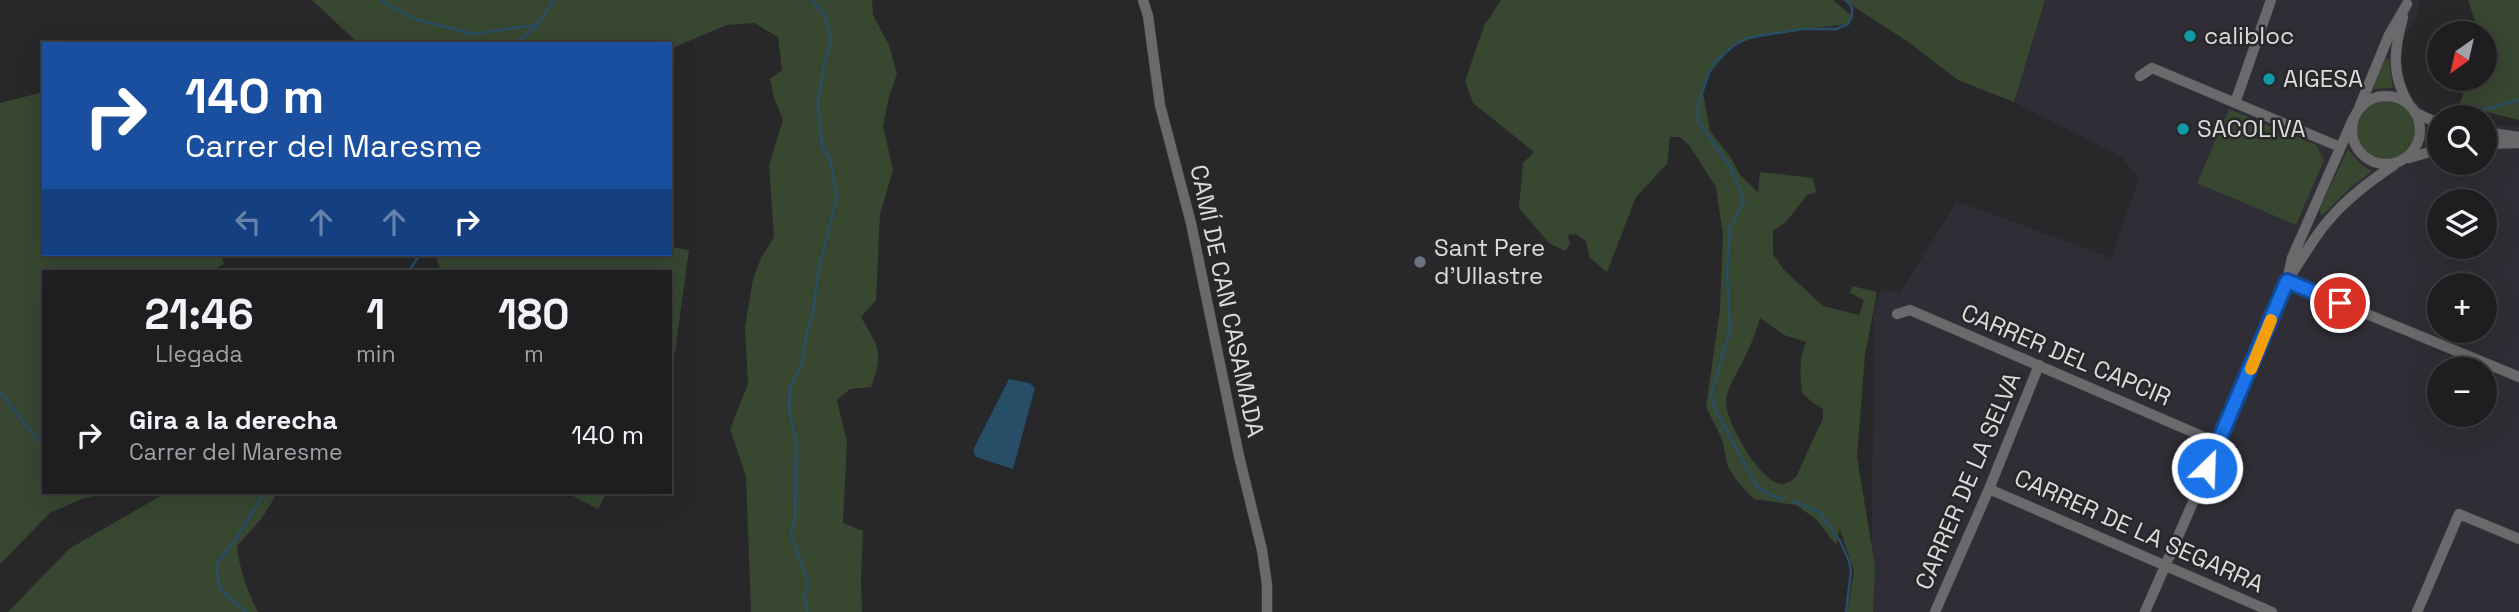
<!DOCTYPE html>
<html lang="es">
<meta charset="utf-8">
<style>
:root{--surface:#1e1e20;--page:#2b2b2d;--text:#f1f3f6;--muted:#a1a2a5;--line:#3c3c3e}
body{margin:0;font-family:"Space Grotesk",sans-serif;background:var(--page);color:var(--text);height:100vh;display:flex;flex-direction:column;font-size:26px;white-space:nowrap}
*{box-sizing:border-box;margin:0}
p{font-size:23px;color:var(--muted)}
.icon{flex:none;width:38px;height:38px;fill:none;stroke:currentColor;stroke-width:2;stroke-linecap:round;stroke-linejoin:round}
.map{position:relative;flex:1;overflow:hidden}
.side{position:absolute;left:42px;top:270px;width:630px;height:224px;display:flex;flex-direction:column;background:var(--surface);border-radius:0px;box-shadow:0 7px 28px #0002,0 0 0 2px var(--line)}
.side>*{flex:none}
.banner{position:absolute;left:42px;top:42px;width:630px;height:214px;border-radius:0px;box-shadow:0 7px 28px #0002,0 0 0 2px var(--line);background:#1a4fa0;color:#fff;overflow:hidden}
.needle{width:46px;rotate:214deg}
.buttons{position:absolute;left:2427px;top:21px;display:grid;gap:14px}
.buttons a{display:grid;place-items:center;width:70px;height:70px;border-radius:50%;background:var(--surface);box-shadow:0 7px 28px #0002,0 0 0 2px var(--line);font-size:35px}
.pin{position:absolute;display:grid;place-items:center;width:60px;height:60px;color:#fff;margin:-30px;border:4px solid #fff;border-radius:50%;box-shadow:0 2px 7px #0007}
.me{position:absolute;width:77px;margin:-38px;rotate:24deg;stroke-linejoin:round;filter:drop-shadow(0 0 5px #0008)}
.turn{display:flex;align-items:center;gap:24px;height:147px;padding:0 28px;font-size:32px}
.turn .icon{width:91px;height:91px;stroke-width:2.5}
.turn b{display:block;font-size:49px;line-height:60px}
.lanes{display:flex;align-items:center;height:66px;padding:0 28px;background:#0003;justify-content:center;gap:35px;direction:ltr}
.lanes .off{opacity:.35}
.eta{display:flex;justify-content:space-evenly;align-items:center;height:119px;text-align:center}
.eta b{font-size:42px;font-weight:600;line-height:49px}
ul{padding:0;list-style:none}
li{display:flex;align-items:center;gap:21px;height:91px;padding:0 28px}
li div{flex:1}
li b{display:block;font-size:26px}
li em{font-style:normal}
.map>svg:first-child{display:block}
.built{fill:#2f2e36;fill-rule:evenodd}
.green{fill:#374730;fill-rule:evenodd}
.water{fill:#284d66}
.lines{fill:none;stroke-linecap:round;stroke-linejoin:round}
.stream{stroke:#284d66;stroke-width:2.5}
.minor-casing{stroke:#464647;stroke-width:11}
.minor{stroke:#6a6a6c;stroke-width:10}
.route-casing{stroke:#114b97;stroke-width:18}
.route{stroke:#1a73e8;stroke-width:12}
.slow{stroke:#f59e0b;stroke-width:12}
.culture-dot{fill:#0f9aa8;stroke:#28282a;stroke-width:2.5}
.worship-dot{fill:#6b7280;stroke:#28282a;stroke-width:2.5}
.labels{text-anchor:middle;stroke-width:5;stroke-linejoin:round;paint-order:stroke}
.poi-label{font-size:24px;fill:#dbdbdc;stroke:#28282a;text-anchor:start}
.street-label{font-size:24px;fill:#dbdbdc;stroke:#28282a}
</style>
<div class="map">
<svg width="2519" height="612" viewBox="0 0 2519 612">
<rect width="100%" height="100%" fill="#28282a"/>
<path class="built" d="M2045,0H2420L2415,20L2403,39L2400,64L2407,90L2416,102L2428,113L2439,118L2440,163H2485V124L2519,126V612H1871L1874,316L1881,285L1886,290L1900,293L1957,201L2111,258L2139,178L2120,156L2014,102ZM2440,201H2485V247H2440ZM2440,285H2485V331H2440ZM2440,369H2485V415H2440Z"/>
<path class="green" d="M312,0H872L873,15L889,45L897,74L889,97L883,126L893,170L880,214L876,300L861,317C879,348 884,352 871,387L850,389L837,400L847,442L843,523L863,531L861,580L862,612H751L746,476L730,429L748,384L745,327L753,279L761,258L774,237L769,165L783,120L774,98L770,79L782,70L778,37L754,23L727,25L670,49V44H359Z
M1501,0H1833L1852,16L1848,24L1763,34L1733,46L1708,75L1703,92L1710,131L1731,158L1740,175L1758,192L1760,172L1813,178L1816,192L1807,195L1786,222L1773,231V254L1784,270L1823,306L1859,315L1864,300L1850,293L1852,286L1877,292L1865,355L1857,457L1875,566L1873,612H1847L1854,572L1840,529L1836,545L1817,520L1796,505L1754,499L1737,481L1728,467L1722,439L1706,407L1720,309L1723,235L1716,187L1689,145L1680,137H1670L1667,164L1636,197L1607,272L1590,258L1586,241L1576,234L1568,235L1570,244L1565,251L1549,243L1519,208L1523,163L1534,152L1473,103L1465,81L1484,26ZM1760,318L1784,335L1806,342C1799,358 1800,376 1802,393L1812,402L1823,409V418L1796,477C1792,480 1788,484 1782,484C1760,483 1727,423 1726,403C1726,388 1738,372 1744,359C1751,345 1756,332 1760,318Z
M1843,0H2045L2014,102L1958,80L1907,41Z
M2468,0H2519V120L2459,105L2469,79H2485V33H2479Z
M2385,59H2388L2389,62L2393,88L2374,89L2373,86Z
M44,92V254H221L224,264L210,271H44V492H112L82,499L50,513L0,564V103Z
M2354 130a31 31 0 1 1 62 0a31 31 0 1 1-62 0Z
M2229,109L2316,145L2324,160L2296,225L2197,183Z
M2432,127L2439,130V144L2426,145L2428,129Z
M2348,149L2360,164L2372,171L2351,187L2322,216L2319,210Z
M670,247L689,250L675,353L670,363V271H441L435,254H670Z
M167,492H278L262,518L237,546C239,568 248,593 258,612H8L69,549Z
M565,492H607L598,509Z"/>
<path class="water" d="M1009,379L1029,383L1035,388L1013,469L976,457L973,450Z"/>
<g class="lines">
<path class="stream" d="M380,0L415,19L473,34L537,25
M517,44L537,25L554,0
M2478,111L2519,100
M409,271L420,254
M0,392L44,448
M1783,499L1773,496L1757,487L1714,407L1711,394L1730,331L1727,273L1730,228L1744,201L1731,168L1698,121V105L1708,75L1714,63L1733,46L1747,38L1802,29H1836L1848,24L1852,16V8L1847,0
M1793,501L1819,512L1840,541L1849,561L1851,571L1846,612
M246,612L220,589L216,565L237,537L265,492
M807,612L804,595L809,583L791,536L795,516L796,442L789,410L790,387L802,364L807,330L813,312L819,267L837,197L830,159L822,146L818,104L824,65L831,39L825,16L812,0"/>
<g class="minor-casing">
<path id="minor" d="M1143,0L1148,16L1160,105L1191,223L1239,456L1262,550L1267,585V612
M2403,17C2394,49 2391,74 2408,103
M2140,76L2152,68L2340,147
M2352 130a34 34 0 1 1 68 0a34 34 0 1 1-68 0Z
M2235,103L2271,0
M2359,108L2389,35L2407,4
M2416,113L2440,124
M2485,132L2519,137
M2485,144L2519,143
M2409,158L2440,149
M2291,275C2303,257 2314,237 2328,221C2347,198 2370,181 2394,165
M2287,281L2519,377
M1897,314L1910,310L2218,443
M1989,489L2272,612
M1935,612L1989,489L2039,365
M2145,612L2253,365L2287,281L2292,258L2353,119
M2417,612L2459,514L2519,539"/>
</g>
<use href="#minor" class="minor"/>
</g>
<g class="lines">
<g class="route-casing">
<path id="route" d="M2207,468L2287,281L2340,303"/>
</g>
<use href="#route" class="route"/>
<path class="slow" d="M2251,369L2271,320"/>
</g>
<g class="culture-dot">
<circle cx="2190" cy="36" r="7"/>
<circle cx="2269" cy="79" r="7"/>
<circle cx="2183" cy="129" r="7"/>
</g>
<circle class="worship-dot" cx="1420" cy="262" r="7"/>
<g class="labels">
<g class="poi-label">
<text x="2204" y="44">calibloc</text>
<text x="2283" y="87">AIGESA</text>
<text x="2197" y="137">SACOLIVA</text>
<text x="1434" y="256">Sant Pere<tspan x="1434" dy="28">d'Ullastre</tspan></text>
</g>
<g class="street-label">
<text transform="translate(1227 301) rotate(78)" y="8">CAMÍ DE CAN CASAMADA</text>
<text transform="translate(2066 355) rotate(23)" y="8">CARRER DEL CAPCIR</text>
<text transform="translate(1968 481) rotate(-67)" y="8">CARRER DE LA SELVA</text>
<text transform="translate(2139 531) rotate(24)" y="8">CARRER DE LA SEGARRA</text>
</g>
</g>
</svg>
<div class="buttons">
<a><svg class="needle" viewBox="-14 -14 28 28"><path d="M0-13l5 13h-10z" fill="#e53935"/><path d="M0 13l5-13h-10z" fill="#a1a2a5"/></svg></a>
<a><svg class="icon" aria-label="search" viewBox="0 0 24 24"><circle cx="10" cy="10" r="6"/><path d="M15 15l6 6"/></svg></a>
<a><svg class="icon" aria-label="layers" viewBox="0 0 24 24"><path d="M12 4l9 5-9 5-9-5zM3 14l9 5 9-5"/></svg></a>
<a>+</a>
<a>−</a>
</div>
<div class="pin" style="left:2340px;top:303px;background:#d93025"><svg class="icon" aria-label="arrive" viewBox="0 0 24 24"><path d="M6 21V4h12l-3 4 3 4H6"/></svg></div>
<svg class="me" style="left:2207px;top:468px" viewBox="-20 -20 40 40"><circle r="17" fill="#1a73e8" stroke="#fff" stroke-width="3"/><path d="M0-11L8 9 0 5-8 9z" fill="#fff"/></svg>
<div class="banner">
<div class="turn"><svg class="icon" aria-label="right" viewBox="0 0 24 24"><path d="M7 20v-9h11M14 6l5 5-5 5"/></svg><div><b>140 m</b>Carrer del Maresme</div></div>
<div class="lanes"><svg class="icon off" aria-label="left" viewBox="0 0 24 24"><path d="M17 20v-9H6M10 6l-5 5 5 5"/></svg><svg class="icon off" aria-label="ahead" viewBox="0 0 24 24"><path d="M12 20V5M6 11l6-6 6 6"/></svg><svg class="icon off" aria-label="ahead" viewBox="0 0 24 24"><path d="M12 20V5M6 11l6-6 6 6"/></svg><svg class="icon" aria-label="right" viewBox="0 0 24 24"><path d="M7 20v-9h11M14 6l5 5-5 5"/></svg></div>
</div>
<section class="side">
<div class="eta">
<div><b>21:46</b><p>Llegada</p></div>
<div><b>1</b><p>min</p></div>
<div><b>180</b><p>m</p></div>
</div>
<ul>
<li><svg class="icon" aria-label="right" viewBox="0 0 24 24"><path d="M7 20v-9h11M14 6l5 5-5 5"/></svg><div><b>Gira a la derecha</b><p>Carrer del Maresme</p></div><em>140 m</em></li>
</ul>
</section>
</div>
